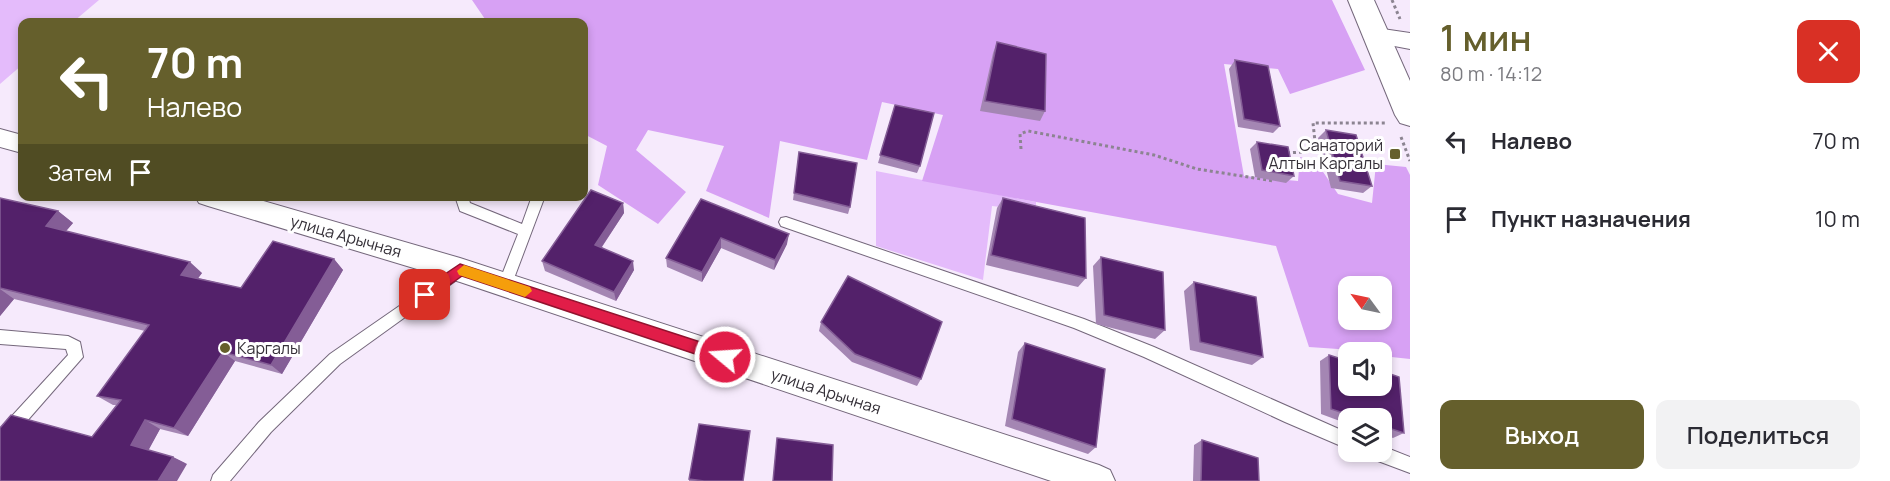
<!DOCTYPE html>
<html lang="ru">
<meta charset="utf-8">
<style>
:root{--surface:#fff;--page:#f2f2f3;--text:#2b2b33;--muted:#7c7c81;--accent:#655f2c}
body{margin:0;font-family:Manrope,sans-serif;background:var(--page);color:var(--text);height:100vh;display:flex;flex-direction:column;font-size:22px;white-space:nowrap}
*{box-sizing:border-box;margin:0}
p{font-size:20px;color:var(--muted)}
.icon{flex:none;width:33px;height:33px;fill:none;stroke:currentColor;stroke-width:2;stroke-linecap:round;stroke-linejoin:round}
.map{position:relative;flex:1;overflow:hidden}
.details{display:flex;flex-direction:column;background:var(--surface);width:480px}
.details>*{flex:none}
.banner{position:absolute;left:18px;top:18px;width:570px;height:183px;border-radius:12px;box-shadow:0 3px 9px #0003;background:#655f2c;color:#fff;overflow:hidden}
.needle{width:39px;rotate:303deg}
.buttons{position:absolute;left:1338px;top:276px;display:grid;gap:12px}
.buttons a{display:grid;place-items:center;width:54px;height:54px;border-radius:12px;background:var(--surface);box-shadow:0 3px 9px #0003;font-size:30px}
.pin{position:absolute;display:grid;place-items:center;width:51px;height:51px;color:#fff;margin:-26px;border-radius:12px;box-shadow:0 3px 9px #0006}
.me{position:absolute;width:66px;margin:-33px;rotate:288deg;stroke-linejoin:round;filter:drop-shadow(0 0 4px #0008)}
.turn{display:flex;align-items:center;gap:21px;height:126px;padding:0 30px;font-size:27px}
.turn .icon{width:78px;height:78px;stroke-width:2.5}
.turn b{display:block;font-size:42px;line-height:51px}
.then{display:flex;align-items:center;height:57px;padding:0 30px;background:#0003;gap:12px;font-size:22px}
.round{display:grid;place-items:center;flex:none;width:63px;height:63px;border-radius:12px;background:var(--page)}
.head{display:flex;align-items:center;justify-content:space-between;height:102px;padding:0 30px}
h1{font-size:36px;font-weight:600;line-height:45px;color:var(--accent)}
.cta{display:flex;gap:12px;margin-top:auto;padding:12px 30px}
.cta a{flex:1;height:69px;border-radius:12px;background:var(--accent);color:#fff;font-size:24px;font-weight:600;line-height:69px;text-align:center}
.cta a+a{background:var(--page);color:var(--text)}
ul{padding:0;list-style:none}
li{display:flex;align-items:center;gap:18px;height:78px;padding:0 30px}
li div{flex:1}
li b{display:block;font-size:22px}
li em{font-style:normal}
main{display:flex;flex:1;min-height:0}
.map>svg:first-child{display:block}
.green{fill:#e4bbfb}
.forest{fill:#d7a1f4;fill-rule:evenodd}
.lines{fill:none;stroke-linecap:round;stroke-linejoin:round}
.service-casing{stroke:#74677b;stroke-width:2}
.minor-casing{stroke:#74677b;stroke-width:2}
.tertiary-casing{stroke:#74677b;stroke-width:2}
.path{stroke:#8c8491;stroke-width:3;stroke-dasharray:3 3;stroke-linecap:butt}
.service{fill:#fff;fill-rule:evenodd}
.minor{fill:#fff;fill-rule:evenodd}
.tertiary{fill:#fff;fill-rule:evenodd}
.wall{fill:#a486b3}
.shaded-wall{fill:#845d96}
.building{fill:#53216a;stroke:#845d96;stroke-width:1.5}
.route{fill:#e11d48;stroke:#92132f;stroke-width:1.5}
.slow{fill:#f59e0b}
.poi-dot{fill:#655f2c;stroke:#fff;stroke-width:2}
.labels{text-anchor:middle;stroke-width:6;stroke-linejoin:round;paint-order:stroke}
.poi-label{font-size:16px;fill:#342f37;stroke:#fff;text-anchor:end}
.street-label{font-size:16px;fill:#342f37;stroke:#fff}
</style>
<main>
<div class="map">
<svg width="1410" height="481" viewBox="0 0 1410 481">
<rect width="100%" height="100%" fill="#f6eafc"/>
<path class="green" d="M0,0H99L73,22H22V65L0,84Z
M876,171L1036,202V211L992,206L983,280L876,246Z"/>
<path class="forest" d="M472,0H1332L1365,70L1290,94L1278,69L1224,64L1244,176L1298,181L1300,157L1315,160L1338,194L1372,203L1376,164L1406,167L1410,175V359L1382,356V352L1309,347L1276,246L922,181L943,115L882,102L867,160L780,141L769,218L706,191L724,146L648,130L636,150L686,192L658,224L598,185L607,146L584,134V22H487ZM1348,286H1382V320H1348Z"/>
<g class="lines">
<g class="service-casing">
<path id="service" d="M455,196H468L470,203L522,224L532,196H545L510,289L505,291L500,289L498,285L518,234L460,211Z
M786,217L1084,319L1154,347L1348,433V449L1285,422L1144,357L1074,328L781,226L779,222L781,218Z
M460,264L465,266L467,270L465,274L340,364L271,432L230,481H211L213,475L259,422L330,354Z
M0,330L68,336L80,342L83,357L6,445L0,448V429L68,355L66,349L0,344Z
M1382,446L1410,457V473L1370,458L1368,452H1382Z"/>
</g>
<g class="minor-casing">
<path id="minor" d="M1376,28L1410,33V49L1368,41L1365,36L1368,31Z
M0,129L22,135V153L0,147Z
M195,196H246L460,258L1099,465L1110,470L1115,481H1051L460,282L208,206L199,203Z"/>
</g>
<g class="tertiary-casing">
<path id="tertiary" d="M1348,0H1374L1410,81V126L1400,123L1395,115Z"/>
</g>
<path class="path" d="M1392,0L1400,19
M1401,137L1410,161
M1021,149L1020,134L1028,131L1154,155L1197,169L1274,181
M1287,153L1316,151L1313,123H1385"/>
<use href="#service" class="service"/>
<use href="#minor" class="minor"/>
<use href="#tertiary" class="tertiary"/>
</g>
<path class="wall" d="M997,42L1045,111L1040,121L980,111L993,53Z
M1235,60L1280,126L1273,133L1238,127L1229,69Z
M895,105L920,166L917,173L878,163Z
M1326,130L1372,186L1363,193L1331,188L1318,138Z
M1257,142L1294,176L1286,183L1255,177L1250,149Z
M799,152L850,207L848,214L793,200Z
M0,198L58,211L73,223L66,231L202,273L198,278L241,288L334,259L343,270L282,374L235,361L188,436L160,429L148,450L173,457L187,464L92,437L116,405H113L97,396L145,331L14,299L0,316Z
M1003,198L1086,278L1078,287L986,265L997,208Z
M701,199L787,244L774,270L721,248L702,282L667,267L666,258Z
M623,203L624,213L602,247L634,270L616,301L545,271L542,261Z
M1101,257L1165,330L1155,339L1096,324L1093,266Z
M1194,282L1263,357L1252,365L1190,350L1184,291Z
M821,322L921,379L917,386L852,362L819,331Z
M1025,343L1096,447L1088,454L1005,426L1018,352Z
M1329,355L1404,433L1393,438L1382,434V418H1348V424L1321,414L1320,361Z
M1202,440L1259,481H1193L1194,445Z
M689,479L743,481H689Z"/>
<path class="shaded-wall" d="M623,203L624,213L597,254L595,245Z
M58,211L73,223L60,238L46,226Z
M789,234L787,244L774,270L775,260Z
M721,238V248L702,282V272Z
M334,259L343,270L282,374L271,365Z
M633,261L634,270L616,301L614,292Z
M190,262L202,273L193,285L181,275Z
M0,289L14,299L0,316Z
M223,352L235,361L188,436L174,428Z
M145,420L160,429L147,453L131,445Z
M173,457L187,464L177,481H158Z"/>
<path class="building" d="M997,42L1046,54L1045,111L985,101Z
M1235,60L1268,66L1280,126L1244,119Z
M895,105L934,113L920,166L880,155Z
M1326,130L1356,135L1372,186L1340,181Z
M1257,142L1288,147L1294,176L1262,170Z
M799,152L857,163L850,207L794,193Z
M591,190L623,203L595,245L633,261L614,292L542,261Z
M0,198L58,211L46,226L190,262L181,275L241,288L273,241L334,259L271,365L223,352L174,428L145,420L131,445L173,457L158,481H0V428L11,415L92,437L121,400L97,396L149,325L0,288Z
M1003,198L1085,218L1086,278L991,255Z
M701,199L789,234L775,260L721,238L702,272L666,258Z
M1101,257L1163,272L1165,330L1104,315Z
M848,276L942,322L921,379L855,354L821,322Z
M1194,282L1256,297L1263,357L1200,342Z
M1025,343L1105,369L1096,447L1012,419Z
M1329,355L1348,361V386H1382V371L1399,377L1404,433L1382,426V418H1359L1331,409Z
M699,424L750,431L743,481H704L689,479Z
M777,438L833,445L832,481H773Z
M1202,440L1258,458L1259,481H1201Z"/>
<path class="route" d="M460,264L725,350L730,352L732,357L730,362L725,364L462,276L430,299H420V291Z"/>
<path class="slow" d="M464,265L530,287L532,291L525,297L459,275L457,271Z"/>
<g class="poi-dot">
<rect x="1389" y="148" width="12" height="12" rx="3"/>
<circle cx="225" cy="348" r="6"/>
</g>
<g class="labels">
<g class="poi-label">
<text x="1383" y="151">Санаторий<tspan x="1383" dy="18">Алтын Каргалы</tspan></text>
<text x="237" y="354" text-anchor="start">Каргалы</text>
</g>
<g class="street-label">
<text transform="translate(346 236) rotate(16)" y="6">улица Арычная</text>
<text transform="translate(826 391) rotate(18)" y="6">улица Арычная</text>
</g>
</g>
</svg>
<div class="buttons">
<a><svg class="needle" viewBox="-14 -14 28 28"><path d="M0-13l5 13h-10z" fill="#e53935"/><path d="M0 13l5-13h-10z" fill="#7c7c81"/></svg></a>
<a><svg class="icon" aria-label="sound" viewBox="0 0 24 24"><path d="M4 9h4l5-4v14l-5-4H4zM17 9q2 3 0 6"/></svg></a>
<a><svg class="icon" aria-label="layers" viewBox="0 0 24 24"><path d="M12 4l9 5-9 5-9-5zM3 14l9 5 9-5"/></svg></a>
</div>
<div class="pin" style="left:425px;top:295px;background:#d93025"><svg class="icon" aria-label="arrive" viewBox="0 0 24 24"><path d="M6 21V4h12l-3 4 3 4H6"/></svg></div>
<svg class="me" style="left:725px;top:357px" viewBox="-20 -20 40 40"><circle r="17" fill="#e11d48" stroke="#fff" stroke-width="3"/><path d="M0-11L8 9 0 5-8 9z" fill="#fff"/></svg>
<div class="banner">
<div class="turn"><svg class="icon" aria-label="left" viewBox="0 0 24 24"><path d="M17 20v-9H6M10 6l-5 5 5 5"/></svg><div><b>70 m</b>Налево</div></div>
<div class="then">Затем<svg class="icon" aria-label="arrive" viewBox="0 0 24 24"><path d="M6 21V4h12l-3 4 3 4H6"/></svg></div>
</div>
</div>
<section class="details">
<div class="head"><div><h1>1 мин</h1><p>80 m · 14:12</p></div><a class="round" style="background:#d93025;color:#fff"><svg class="icon" aria-label="close" viewBox="0 0 24 24"><path d="M6 6l12 12M18 6L6 18"/></svg></a></div>
<ul>
<li><svg class="icon" aria-label="left" viewBox="0 0 24 24"><path d="M17 20v-9H6M10 6l-5 5 5 5"/></svg><div><b>Налево</b></div><em>70 m</em></li>
<li><svg class="icon" aria-label="arrive" viewBox="0 0 24 24"><path d="M6 21V4h12l-3 4 3 4H6"/></svg><div><b>Пункт назначения</b></div><em>10 m</em></li>
</ul>
<div class="cta"><a>Выход</a><a>Поделиться</a></div>
</section>
</main>
